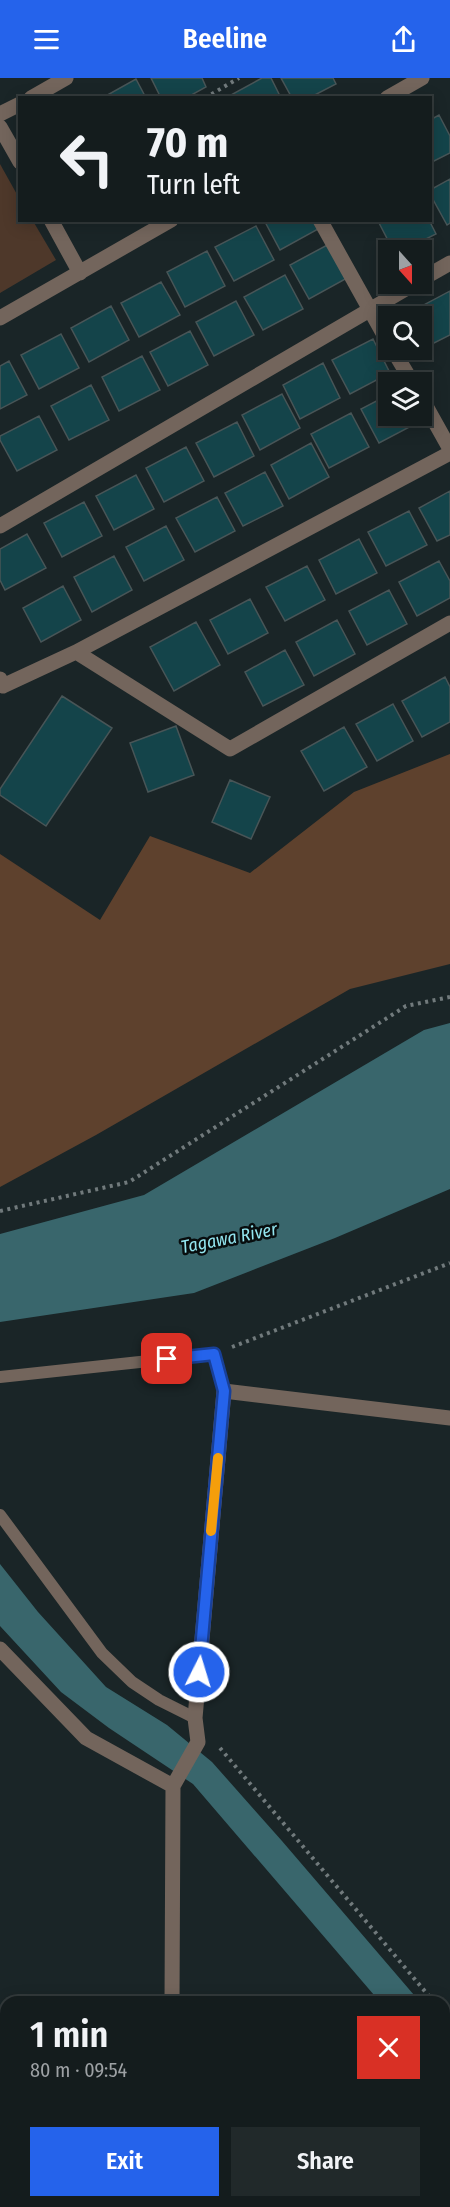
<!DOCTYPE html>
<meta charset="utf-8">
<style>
:root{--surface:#141c1d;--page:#21292a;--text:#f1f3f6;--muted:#9da1a4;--line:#333a3b;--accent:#2563eb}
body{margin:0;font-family:"Fira Sans Condensed",sans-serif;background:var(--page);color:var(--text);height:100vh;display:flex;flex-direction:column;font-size:22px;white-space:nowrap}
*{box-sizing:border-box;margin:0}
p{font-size:20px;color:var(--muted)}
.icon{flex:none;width:33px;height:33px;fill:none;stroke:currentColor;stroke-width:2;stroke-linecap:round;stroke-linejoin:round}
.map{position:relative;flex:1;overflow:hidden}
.details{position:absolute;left:0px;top:1918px;width:450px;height:212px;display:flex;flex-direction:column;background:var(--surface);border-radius:18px 18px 0 0;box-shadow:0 3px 15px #0003,0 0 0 2px var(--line)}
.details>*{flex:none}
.guide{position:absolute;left:18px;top:18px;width:414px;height:126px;border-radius:0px;box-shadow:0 3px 15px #0003,0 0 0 2px var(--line);background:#141c1d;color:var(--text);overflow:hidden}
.needle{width:39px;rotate:159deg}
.tools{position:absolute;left:378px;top:162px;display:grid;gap:12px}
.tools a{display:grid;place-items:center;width:54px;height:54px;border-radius:0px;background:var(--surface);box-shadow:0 3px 15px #0003,0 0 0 2px var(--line);font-size:30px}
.pin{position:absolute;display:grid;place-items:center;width:51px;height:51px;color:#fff;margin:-26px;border-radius:12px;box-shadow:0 3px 9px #0006}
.me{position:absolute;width:66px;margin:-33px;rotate:5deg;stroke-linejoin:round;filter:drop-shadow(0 0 4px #0008)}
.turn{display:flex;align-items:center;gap:21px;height:126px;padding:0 30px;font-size:27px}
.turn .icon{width:78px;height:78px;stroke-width:2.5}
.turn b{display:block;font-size:42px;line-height:51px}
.round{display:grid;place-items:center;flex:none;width:63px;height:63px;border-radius:0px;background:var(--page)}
.overview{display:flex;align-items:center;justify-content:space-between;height:102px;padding:0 30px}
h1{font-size:36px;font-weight:600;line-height:45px}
.action{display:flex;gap:12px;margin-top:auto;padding:12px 30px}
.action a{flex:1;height:69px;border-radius:0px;background:var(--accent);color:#fff;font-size:24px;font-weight:600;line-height:69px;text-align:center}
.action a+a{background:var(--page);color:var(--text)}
header{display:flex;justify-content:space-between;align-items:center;height:78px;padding:0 30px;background:var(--accent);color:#fff;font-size:27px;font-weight:600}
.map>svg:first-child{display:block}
.green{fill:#4e382a}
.forest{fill:#5e412d}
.water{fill:#39666c}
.building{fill:#14444a;stroke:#485557;stroke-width:1.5}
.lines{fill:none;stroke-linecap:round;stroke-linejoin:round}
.path{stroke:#717a7c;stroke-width:4;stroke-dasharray:3 4.5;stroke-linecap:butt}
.service{stroke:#73655c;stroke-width:12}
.minor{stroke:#73655c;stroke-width:15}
.route-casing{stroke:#184099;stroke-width:15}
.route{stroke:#2563eb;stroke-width:10}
.slow{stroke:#f59e0b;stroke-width:10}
.labels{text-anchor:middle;stroke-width:5;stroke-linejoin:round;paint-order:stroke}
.water-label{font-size:18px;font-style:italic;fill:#93e5ef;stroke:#080d0e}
</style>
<header><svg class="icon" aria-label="menu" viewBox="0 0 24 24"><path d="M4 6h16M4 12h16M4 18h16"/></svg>Beeline<svg class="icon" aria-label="share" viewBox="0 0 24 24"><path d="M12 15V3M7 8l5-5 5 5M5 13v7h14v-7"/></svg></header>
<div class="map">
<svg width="450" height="2129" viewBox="0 0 450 2129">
<rect width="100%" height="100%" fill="#1a2527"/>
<path class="green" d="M0,86L19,120L20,142L33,143L56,182L0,215Z"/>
<path class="forest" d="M450,676V886L350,911L96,1057L0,1109V776L100,842L150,758L250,795L354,714Z"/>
<path class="water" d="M450,945V1111L335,1160L194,1215L0,1244V1156L144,1117L424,952Z
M0,1486L38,1534L106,1609L167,1647L212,1684L282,1763L420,1924H380L193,1706L109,1650L61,1614L0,1548Z
M444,1956L450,1964V2016L444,2008Z"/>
<path class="building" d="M151,0H202L206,9L186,20H161Z
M262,0H271L281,20H230L229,18Z
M281,0H333L336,6L309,20H292Z
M136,1L146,20H102Z
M439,37L450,58V75L430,85V42Z
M450,101V145L447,147L430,116V112Z
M264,142H316L320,150L280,172Z
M429,142L436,156L404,172H393L378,143Z
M256,148L274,182L234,203L215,169Z
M331,165L349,199L309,221L290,187Z
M207,173L225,208L185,229L167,194Z
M285,197L303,231L263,252L244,219Z
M161,204L180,237L139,259L121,225Z
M450,213V257L434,265L422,242V238H419L416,231Z
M236,223L254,257L214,278L196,244Z
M111,228L129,262L89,284L71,250Z
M190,253L208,287L168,308L150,274Z
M61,256L79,290L39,311L21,277Z
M373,261L390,295L350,316L332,282Z
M142,278L160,312L119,333L102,299Z
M9,283L27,317L0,331V288Z
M323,285L340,320L300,341L283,307Z
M91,307L109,342L69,362L51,328Z
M282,316L300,350L260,372L242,337Z
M388,317V338H416L419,344L379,365L361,331Z
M351,335L369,369L329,390L311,356Z
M39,338L57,372L17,393L0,362V358Z
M237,344L254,378L214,399L196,365Z
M311,365L329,399L289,421L271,387Z
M186,369L204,403L164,424L146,390Z
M265,394L283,428L243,448L225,415Z
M136,397L154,431L114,452L96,418Z
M450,413V457L437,463L419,430Z
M217,419L235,453L195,474L176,440Z
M84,424L102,458L62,479L44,445Z
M409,433L427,467L386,488L368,454Z
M166,448L184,482L144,503L126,469Z
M27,456L46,490L5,512L0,502V471Z
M359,461L377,495L336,516L319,482Z
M114,478L132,512L92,534L74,499Z
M439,483L450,503V520L417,538L399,504Z
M307,488L325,522L285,543L266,509Z
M63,508L81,542L41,564L23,530Z
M389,512L407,546L367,567L349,533Z
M250,521L268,555L228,576L210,542Z
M337,542L355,576L314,598L296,564Z
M196,544L220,587L174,613L150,569Z
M285,572L304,607L263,628L245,594Z
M445,599L450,609V644L422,659L402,623Z
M62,618L112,650L46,748L0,717V711Z
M393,626L413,663L377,683L356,646Z
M176,648L194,697L148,714L130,665Z
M344,649L367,689L324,713L301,673Z
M230,702L270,719L251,761L212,744Z"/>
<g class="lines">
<path class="path" d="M205,20L239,0
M0,1133L129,1104L406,928L450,919
M232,1269L450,1185
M220,1670L434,1924
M444,1937L450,1944"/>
<path class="service" d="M0,1299L214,1276L224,1313
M0,1437L102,1575L132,1604L159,1622L195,1640"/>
<path class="minor" d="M31,20L66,0
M387,20L422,0
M0,36L20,26
M0,49L20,84
M51,142L80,195
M320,142L388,264
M422,201L450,185
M0,240L171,142
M393,272L412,304
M422,321L450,371
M0,448L414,206
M76,574L450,375
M0,601L3,608L76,574L230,671L450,545
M0,1571L86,1660L173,1708
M172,1924L173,1708L198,1664L195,1640L224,1313L450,1340
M172,2129V2124"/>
</g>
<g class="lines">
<g class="route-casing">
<path id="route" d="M167,1281L214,1276L224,1313L199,1594"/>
</g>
<use href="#route" class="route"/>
<path class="slow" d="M211,1453L218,1380"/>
</g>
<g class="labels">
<g class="water-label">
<text transform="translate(229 1160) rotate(-11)" y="6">Tagawa River</text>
</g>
</g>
</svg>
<div class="tools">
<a><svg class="needle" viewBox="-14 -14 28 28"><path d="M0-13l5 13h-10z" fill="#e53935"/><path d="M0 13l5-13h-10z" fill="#9da1a4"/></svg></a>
<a><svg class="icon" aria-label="search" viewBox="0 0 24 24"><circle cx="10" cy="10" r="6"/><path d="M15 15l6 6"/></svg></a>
<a><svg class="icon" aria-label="layers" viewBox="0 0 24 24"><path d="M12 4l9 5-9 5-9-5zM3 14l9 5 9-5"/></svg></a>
</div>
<div class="pin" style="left:167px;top:1281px;background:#d93025"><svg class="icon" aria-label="arrive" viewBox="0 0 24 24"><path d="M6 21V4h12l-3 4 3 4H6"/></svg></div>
<svg class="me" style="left:199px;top:1594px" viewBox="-20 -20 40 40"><circle r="17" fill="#2563eb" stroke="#fff" stroke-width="3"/><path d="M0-11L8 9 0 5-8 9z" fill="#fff"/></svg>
<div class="guide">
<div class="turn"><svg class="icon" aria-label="left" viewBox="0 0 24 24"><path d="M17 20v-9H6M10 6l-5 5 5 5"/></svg><div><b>70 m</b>Turn left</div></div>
</div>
<section class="details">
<div class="overview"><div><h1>1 min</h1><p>80 m · 09:54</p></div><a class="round" style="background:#d93025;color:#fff"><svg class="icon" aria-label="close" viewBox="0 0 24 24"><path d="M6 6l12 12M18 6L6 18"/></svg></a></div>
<div class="action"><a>Exit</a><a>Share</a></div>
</section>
</div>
